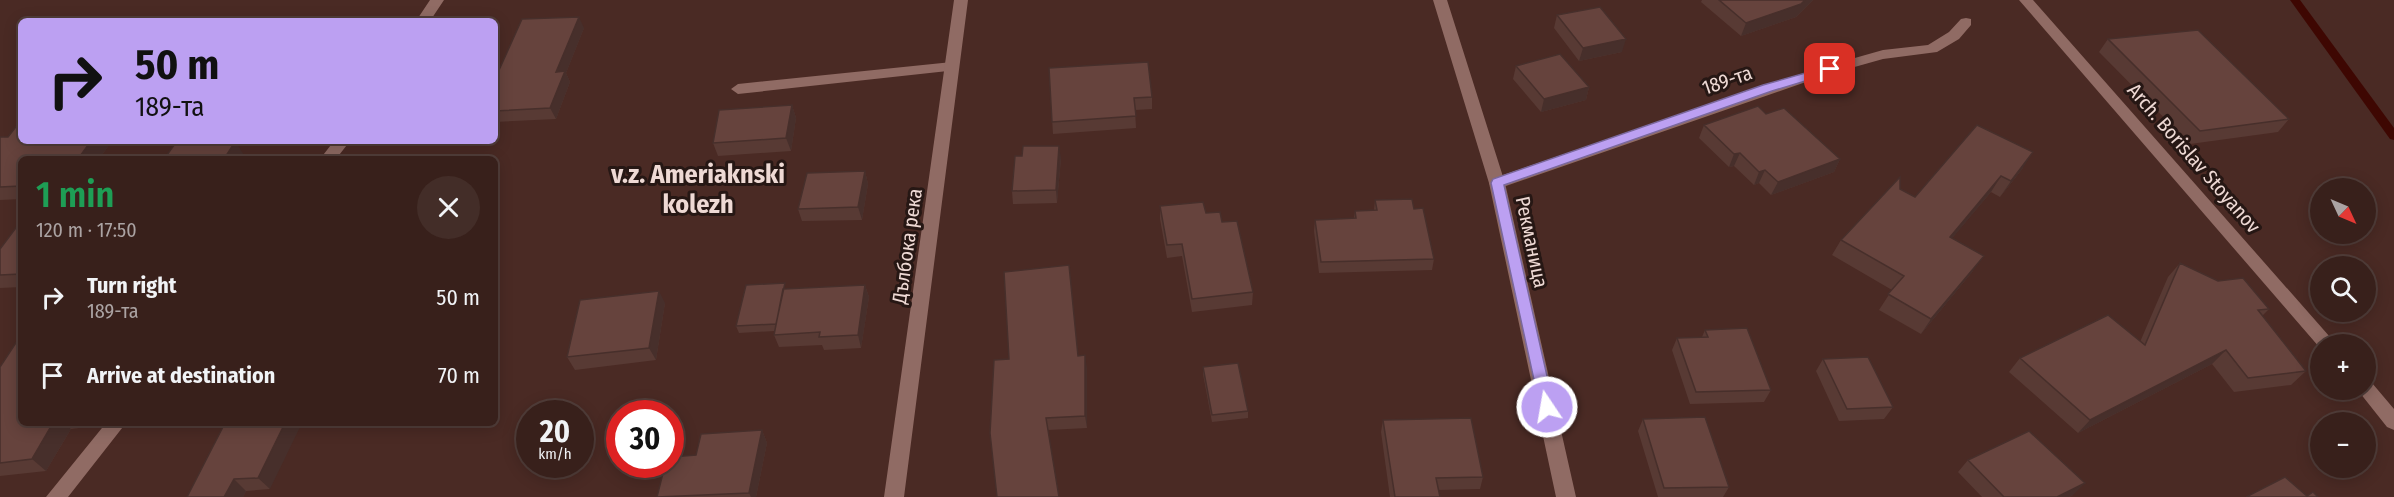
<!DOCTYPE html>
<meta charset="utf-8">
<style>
:root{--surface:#38201b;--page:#432d28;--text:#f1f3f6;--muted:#aba3a3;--line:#523e3a}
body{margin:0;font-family:"Fira Sans Condensed",sans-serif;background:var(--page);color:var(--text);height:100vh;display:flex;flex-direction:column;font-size:22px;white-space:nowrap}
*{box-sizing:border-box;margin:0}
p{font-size:20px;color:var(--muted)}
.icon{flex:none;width:33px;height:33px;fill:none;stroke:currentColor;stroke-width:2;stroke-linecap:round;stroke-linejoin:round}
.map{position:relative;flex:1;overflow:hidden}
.drawer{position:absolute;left:18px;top:156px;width:480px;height:270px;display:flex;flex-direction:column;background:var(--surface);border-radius:9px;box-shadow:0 3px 15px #0003,0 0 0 2px var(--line)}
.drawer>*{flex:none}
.banner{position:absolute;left:18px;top:18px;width:480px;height:126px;border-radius:9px;box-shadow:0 3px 15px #0003,0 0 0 2px var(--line);background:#bca0f2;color:#111;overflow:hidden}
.needle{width:39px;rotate:134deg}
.fabs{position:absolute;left:2310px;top:178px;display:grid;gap:12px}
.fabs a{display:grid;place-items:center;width:66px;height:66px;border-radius:50%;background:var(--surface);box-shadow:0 3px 15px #0003,0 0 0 2px var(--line);font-size:30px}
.speed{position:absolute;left:516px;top:400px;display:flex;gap:12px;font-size:30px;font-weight:700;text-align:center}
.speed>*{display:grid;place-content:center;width:78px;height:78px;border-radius:50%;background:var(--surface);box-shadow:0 3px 15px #0003,0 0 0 2px var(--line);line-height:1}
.speed small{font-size:15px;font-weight:400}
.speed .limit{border:9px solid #d22;background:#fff;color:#111}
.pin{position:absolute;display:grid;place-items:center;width:51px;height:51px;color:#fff;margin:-26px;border-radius:12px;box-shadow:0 3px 9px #0006}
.me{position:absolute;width:66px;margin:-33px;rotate:348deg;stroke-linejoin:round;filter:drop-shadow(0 0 4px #0008)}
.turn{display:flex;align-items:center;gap:21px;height:126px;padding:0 18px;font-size:27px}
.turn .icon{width:78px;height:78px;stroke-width:2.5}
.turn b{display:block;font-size:42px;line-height:51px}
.round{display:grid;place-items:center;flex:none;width:63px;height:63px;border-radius:32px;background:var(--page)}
.summary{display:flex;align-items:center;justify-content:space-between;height:102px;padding:0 18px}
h1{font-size:36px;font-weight:600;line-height:45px;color:#1e9e55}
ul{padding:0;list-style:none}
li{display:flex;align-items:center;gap:18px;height:78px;padding:0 18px}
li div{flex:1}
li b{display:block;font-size:22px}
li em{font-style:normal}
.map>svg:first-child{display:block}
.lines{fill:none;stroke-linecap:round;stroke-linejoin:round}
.stream{fill:#3e0702;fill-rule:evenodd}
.service{fill:#906b64;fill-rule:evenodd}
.minor{fill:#906b64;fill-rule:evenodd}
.wall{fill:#583a34}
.shaded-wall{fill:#472f2b}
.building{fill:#66433d;stroke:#472f2b;stroke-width:1.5}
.route{fill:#bca0f2;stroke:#7a689d;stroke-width:1.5}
.labels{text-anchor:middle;stroke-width:6;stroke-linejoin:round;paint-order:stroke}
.street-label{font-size:20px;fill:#eed9d4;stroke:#261714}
.district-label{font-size:26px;font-weight:bold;fill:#eed9d4;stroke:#261714}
</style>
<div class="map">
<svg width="2394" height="497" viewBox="0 0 2394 497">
<rect width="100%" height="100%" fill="#4a2a24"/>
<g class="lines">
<path class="stream" d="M2290,0H2300L2394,128V140L2390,139Z"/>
<path class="service" d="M1966,18L1971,19V25L1959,39L1937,52L1883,59L1826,75L1503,187H1491L1489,183L1491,179L1816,69L1883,50L1928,45L1949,32L1961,19Z
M952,62L959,67L957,70L738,94L731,89L738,84Z"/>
<path class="minor" d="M430,0H444L430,21H416Z
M954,0H968L904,497H884Z
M1433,0H1447L1505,183L1576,497H1556L1489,183Z
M2019,0H2033L2337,345H2320V348Z
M334,141H350L336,159H320Z
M2366,381L2372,383L2394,409V430L2387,427L2360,393L2358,390H2366Z
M106,423H126L68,497H46Z"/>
</g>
<path class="wall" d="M1702,0H1813L1796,17L1741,36L1701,2Z
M1557,15L1622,52L1579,61L1554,28Z
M584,28L566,73L570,82L556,119L495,122V79Z
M2108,39L2289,119L2278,132L2190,144L2099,52Z
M1516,66L1589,87L1586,100L1541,112L1513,79Z
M1049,68L1152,97V109L1135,110L1136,128L1053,134Z
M792,105L796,118L791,151L718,156L713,143Z
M1766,114L1840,159L1834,172L1771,195L1759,183L1754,185L1734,166L1729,167L1699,138L1704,125Z
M0,137H8L112,141L99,159H21V199L0,200Z
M1061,158L1057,203L1013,204L1012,191Z
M2023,168L2000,197L1991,192L1952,238L1973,271L1921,334L1879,310L1892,290L1832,255L1841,240L1900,189L1915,197Z
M865,171L868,184L862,220L802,221L798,209Z
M1375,200L1414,209L1434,259L1432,270L1319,273L1314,231L1315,220L1354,218L1355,211L1374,210Z
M1160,206L1206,213L1222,222L1253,292L1252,305L1192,312L1182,256L1167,258L1160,219Z
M21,221V287L0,288V249Z
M2180,263L2269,309L2262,316L2306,371L2291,385L2234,392L2212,364L2078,433L2009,372L2020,358L2140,342L2168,277Z
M865,285L869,297L861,348L824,350L822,345L779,347L774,335L775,331L739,333L736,326L787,289Z
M665,303L656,360L575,370L567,357Z
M1705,330L1771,390L1764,402L1690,404L1672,350L1677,338L1702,337Z
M1078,356L1087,368V428L1048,430L997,497Z
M1823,359L1893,407L1884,419L1839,421L1816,371Z
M0,367L21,423H81L79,428L71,429L46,471L0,476Z
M1203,367L1248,411V418L1212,422L1203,374Z
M1643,419L1729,487L1723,497H1658L1638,431Z
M1383,420L1483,477L1480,489L1438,490L1440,497H1390L1381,432Z
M225,423L270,489L246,491L243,497H187Z
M762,430L767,443L756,497H657L696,455Z
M1968,460L2073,495L2069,497H1982L1958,472Z"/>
<path class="shaded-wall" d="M1805,0H1813L1796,17L1741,36L1746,23Z
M579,17L584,28L566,73L570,82L556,119L550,108L556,72Z
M1626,39L1622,52L1579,61L1583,48Z
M1589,87L1586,100L1541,112L1544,99Z
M792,105L796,118L791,151L786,138Z
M91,141H112L99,159H78Z
M224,141H235L244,155L242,159H224L223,142Z
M1059,146L1061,158L1057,203L1056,190Z
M2033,152L2023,168L2000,197L2011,181Z
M1740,153L1734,166L1729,167L1734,154Z
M1840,159L1834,172L1771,195L1778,182Z
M1765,170L1759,183L1754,185L1759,172Z
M865,171L868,184L862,220L858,207Z
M2001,176L1991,192L1940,253L1950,237Z
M1984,256L1973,271L1921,334L1931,319Z
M865,285L869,297L861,348L858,335Z
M659,291L665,303L656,360L649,348Z
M2226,350L2212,364L2078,433L2090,420Z
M1085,355L1087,368V428L1085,416Z
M53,423H64L71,429L46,471L32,459Z
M73,423H81L79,428Z
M285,423H302L270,489L258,478Z
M762,430L767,443L756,497H751L749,493Z
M234,479L246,491L243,497H224Z
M2085,483L2073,495L2069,497H2057Z"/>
<path class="building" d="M1719,0H1805L1801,4L1746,23Z
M1600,7L1626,39L1583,48L1557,15Z
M579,17L556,72L565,71L550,108L495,111V79L522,19Z
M2198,30L2289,119L2200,131L2108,39Z
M1560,54L1589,87L1544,99L1516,66Z
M1148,62L1152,97L1134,98L1136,116L1052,122L1049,68Z
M792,105L786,138L713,143L719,110Z
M1758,106L1766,114L1784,108L1840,159L1778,182L1765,170L1759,172L1740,153L1734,154L1704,125Z
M18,124H21V141H91L78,159H21V186L0,187V137H8Z
M1977,125L2033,152L2011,181L2001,176L1950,237L1984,256L1931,319L1888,294L1904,276L1841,240L1900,177V189L1915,197Z
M177,141H224L223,142H235L224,159H164Z
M1023,146H1059L1056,190L1012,191L1015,156H1022Z
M865,171L858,207L798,209L807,173Z
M1412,199L1414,209L1423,208L1434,259L1321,262L1315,220L1356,218L1355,211L1377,210L1375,200Z
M1203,202L1206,213L1220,212L1222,222L1237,221L1253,292L1192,299L1182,244L1167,245L1160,206Z
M21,221V274L0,275V249Z
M2180,263L2218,281L2243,278L2269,309L2258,310L2306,371L2248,378L2226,350L2090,420L2020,358L2108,315L2145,345Z
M1069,265L1078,356L1085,355V416L1046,418L1059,497H997L990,433L994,360L1009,359L1004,272Z
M785,283L776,324L736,326L746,285Z
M865,285L858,335L819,337L820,332L774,335L783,289Z
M659,291L649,348L567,357L580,300Z
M1747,328L1771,390L1696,392L1677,338L1708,337L1705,330Z
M21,335V423H53L32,459L0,463V367Z
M1868,357L1893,407L1847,409L1823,359Z
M1238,363L1248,411L1212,415L1203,367Z
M1705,417L1729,487L1664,488L1643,419Z
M1471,418L1483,477L1436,478L1440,497H1395L1383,420Z
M225,423H285L258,478L234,479L224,497H187Z
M762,430L749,493L657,497L665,465H670V457L696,455L701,434Z
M2029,431L2085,483L2057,497H2004L1968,460Z
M2285,477L2307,496L2313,492L2318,497H2246Z"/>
<path class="route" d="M1830,66L1836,69L1835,72L1772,91L1504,185L1554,407L1552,412H1541L1491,183L1493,179L1763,85Z"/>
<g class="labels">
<g class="street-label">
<text transform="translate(1727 80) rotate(-19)" y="7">189-та</text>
<text transform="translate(2194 158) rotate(49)" y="7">Аrch. Borislav Stoyanov</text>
<text transform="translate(1532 242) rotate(78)" y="7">Рекманица</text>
<text transform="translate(907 246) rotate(-82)" y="7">Дълбока река</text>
</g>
<g class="district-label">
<text x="698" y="183">v.z. Ameriaknski<tspan x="698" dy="30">kolezh</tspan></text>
</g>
</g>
</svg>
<div class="fabs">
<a><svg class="needle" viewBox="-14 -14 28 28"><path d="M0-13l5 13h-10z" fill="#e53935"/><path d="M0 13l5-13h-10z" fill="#aba3a3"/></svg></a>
<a><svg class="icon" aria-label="search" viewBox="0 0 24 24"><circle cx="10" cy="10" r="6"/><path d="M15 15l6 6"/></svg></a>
<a>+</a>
<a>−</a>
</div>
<div class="speed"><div>20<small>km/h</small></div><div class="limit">30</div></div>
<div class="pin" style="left:1830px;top:69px;background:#d93025"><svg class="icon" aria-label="arrive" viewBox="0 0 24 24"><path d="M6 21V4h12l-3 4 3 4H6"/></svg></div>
<svg class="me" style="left:1547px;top:407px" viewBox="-20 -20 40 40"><circle r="17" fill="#bca0f2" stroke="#fff" stroke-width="3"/><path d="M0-11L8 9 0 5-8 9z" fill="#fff"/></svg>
<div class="banner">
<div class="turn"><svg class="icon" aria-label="right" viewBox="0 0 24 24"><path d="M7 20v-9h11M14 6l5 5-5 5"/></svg><div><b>50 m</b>189-та</div></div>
</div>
<section class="drawer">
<div class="summary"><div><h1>1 min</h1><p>120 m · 17:50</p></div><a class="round"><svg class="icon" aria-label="close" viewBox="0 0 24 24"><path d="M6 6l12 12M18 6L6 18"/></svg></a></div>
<ul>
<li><svg class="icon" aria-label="right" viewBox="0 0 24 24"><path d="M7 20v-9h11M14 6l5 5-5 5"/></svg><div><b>Turn right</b><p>189-та</p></div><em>50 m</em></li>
<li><svg class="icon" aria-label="arrive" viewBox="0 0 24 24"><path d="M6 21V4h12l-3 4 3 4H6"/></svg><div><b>Arrive at destination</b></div><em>70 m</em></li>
</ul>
</section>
</div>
